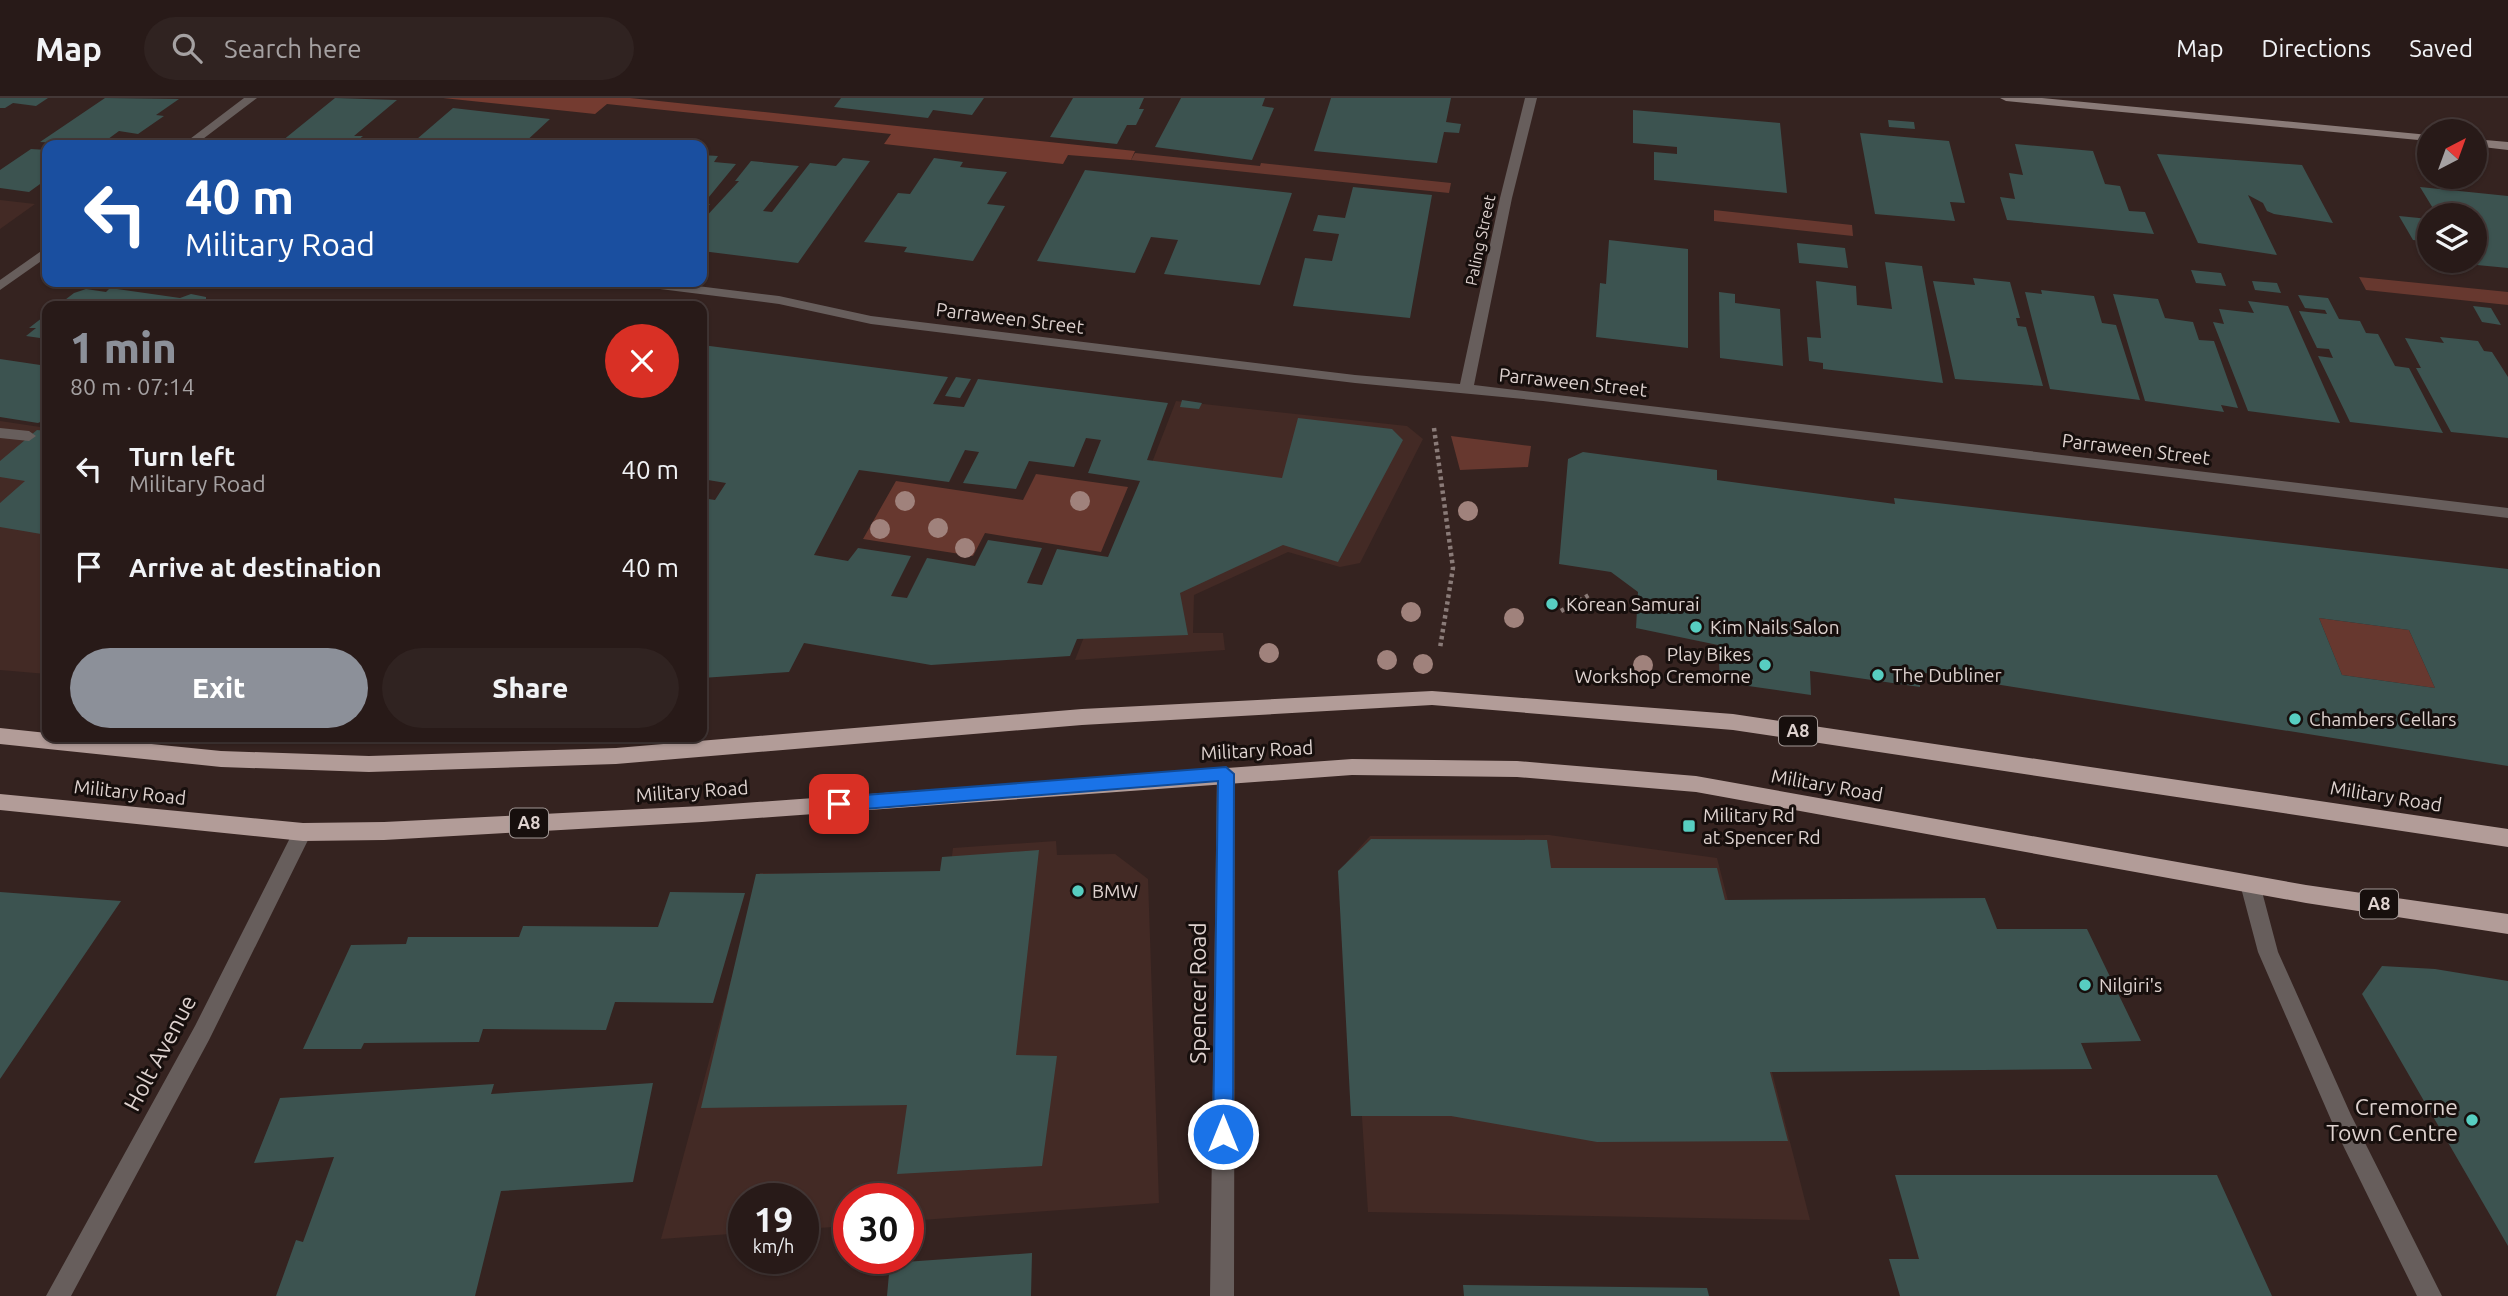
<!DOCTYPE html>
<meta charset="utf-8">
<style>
:root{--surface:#281a18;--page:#302321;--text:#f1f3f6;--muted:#a5a1a2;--line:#443837;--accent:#8c9099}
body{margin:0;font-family:Ubuntu,sans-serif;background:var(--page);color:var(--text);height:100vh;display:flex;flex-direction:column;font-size:26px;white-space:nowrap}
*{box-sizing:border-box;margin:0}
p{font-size:23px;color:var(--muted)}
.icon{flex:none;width:38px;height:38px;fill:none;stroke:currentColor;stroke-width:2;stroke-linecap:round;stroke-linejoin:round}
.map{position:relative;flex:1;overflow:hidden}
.panel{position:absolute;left:42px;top:203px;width:665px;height:441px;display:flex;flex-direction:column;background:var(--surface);border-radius:14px;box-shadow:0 2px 5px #0004,0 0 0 2px var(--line)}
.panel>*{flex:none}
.hud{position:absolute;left:42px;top:42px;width:665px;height:147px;border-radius:14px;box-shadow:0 2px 5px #0004,0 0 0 2px var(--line);background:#1a4fa0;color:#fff;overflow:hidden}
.needle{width:46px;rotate:41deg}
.tools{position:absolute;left:2417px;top:21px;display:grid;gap:14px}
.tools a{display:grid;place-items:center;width:70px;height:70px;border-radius:50%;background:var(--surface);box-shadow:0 2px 5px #0004,0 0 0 2px var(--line);font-size:35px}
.speed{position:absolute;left:728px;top:1085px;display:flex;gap:14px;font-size:35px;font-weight:700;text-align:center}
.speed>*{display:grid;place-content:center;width:91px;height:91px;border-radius:50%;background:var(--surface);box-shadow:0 2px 5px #0004,0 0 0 2px var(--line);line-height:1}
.speed small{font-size:18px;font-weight:400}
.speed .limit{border:10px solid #d22;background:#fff;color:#111}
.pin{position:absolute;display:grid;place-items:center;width:60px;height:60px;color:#fff;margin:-30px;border-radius:14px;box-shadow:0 4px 10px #0006}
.me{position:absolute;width:77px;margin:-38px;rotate:0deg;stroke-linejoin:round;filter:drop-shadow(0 0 5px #0008)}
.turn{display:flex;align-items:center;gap:24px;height:147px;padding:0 28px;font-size:32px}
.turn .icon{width:91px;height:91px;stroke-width:2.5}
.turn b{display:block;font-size:49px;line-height:60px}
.round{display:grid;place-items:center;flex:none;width:74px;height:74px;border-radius:37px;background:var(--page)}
.summary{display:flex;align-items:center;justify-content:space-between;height:119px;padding:0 28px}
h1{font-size:42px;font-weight:800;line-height:52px;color:var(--accent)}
.cta{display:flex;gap:14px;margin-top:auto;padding:14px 28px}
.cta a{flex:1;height:80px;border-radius:42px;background:var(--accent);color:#fff;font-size:28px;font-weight:800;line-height:80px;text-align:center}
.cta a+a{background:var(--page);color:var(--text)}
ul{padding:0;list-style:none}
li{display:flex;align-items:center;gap:21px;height:98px;padding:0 28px}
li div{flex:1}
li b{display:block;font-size:26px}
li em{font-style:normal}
header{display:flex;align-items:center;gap:42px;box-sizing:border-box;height:98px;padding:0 35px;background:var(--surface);border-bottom:2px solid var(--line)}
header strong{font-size:33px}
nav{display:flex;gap:38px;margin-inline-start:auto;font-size:24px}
.search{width:490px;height:63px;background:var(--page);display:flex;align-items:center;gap:18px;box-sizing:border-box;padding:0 24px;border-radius:38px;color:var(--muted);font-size:26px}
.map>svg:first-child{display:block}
.built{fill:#432a25}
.green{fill:#67382f}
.forest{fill:#743b30}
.building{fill:#3c5350;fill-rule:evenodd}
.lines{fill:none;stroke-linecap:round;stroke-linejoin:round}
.path{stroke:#8a7b78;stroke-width:4.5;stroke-dasharray:3.5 3.5;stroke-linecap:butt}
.service{fill:#675e5c;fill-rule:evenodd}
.minor{fill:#675e5c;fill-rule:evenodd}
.secondary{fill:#8a7b78;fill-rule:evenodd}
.trunk{fill:#b29c98;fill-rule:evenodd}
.tree{fill:#a0827c}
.route{fill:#1a73e8;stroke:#114b97;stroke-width:2}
.poi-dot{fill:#57cec1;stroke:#170f0d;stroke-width:2.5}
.labels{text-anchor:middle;stroke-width:6;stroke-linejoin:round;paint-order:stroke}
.far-street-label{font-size:16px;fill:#ded2cf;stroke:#170f0d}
.shield{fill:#170f0d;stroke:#a29895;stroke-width:2}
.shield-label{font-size:18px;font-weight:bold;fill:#ded2cf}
.street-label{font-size:19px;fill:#ded2cf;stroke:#170f0d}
.poi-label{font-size:19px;fill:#ded2cf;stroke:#170f0d;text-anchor:start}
.near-street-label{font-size:23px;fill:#ded2cf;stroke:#170f0d}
.near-poi-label{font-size:23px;fill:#ded2cf;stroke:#170f0d;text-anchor:end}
</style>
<header>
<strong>Map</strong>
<div class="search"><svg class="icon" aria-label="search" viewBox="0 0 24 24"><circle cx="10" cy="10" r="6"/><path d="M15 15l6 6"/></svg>Search here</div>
<nav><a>Map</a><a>Directions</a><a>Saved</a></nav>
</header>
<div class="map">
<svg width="2508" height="1198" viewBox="0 0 2508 1198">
<rect width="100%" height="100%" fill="#352320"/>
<path class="built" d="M0,102L35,106L0,131Z
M1176,303L1407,328L1423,341L1360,465L1340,469L1288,454L1194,497L1193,535H1223L1225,552L1075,562Z
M0,323L47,330V576L0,572Z
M1549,737L1717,760L1810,1122L1368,1114L1346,765L1370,738Z
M1056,743L1057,757L1115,756L1148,781L1159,1105L908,1123V1101H849V1128L803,1131V1101H744V1135L661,1141L760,775L949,781L953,750Z"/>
<path class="green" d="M1135,55L1260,68L1261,65L1451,85L1449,95L1131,62Z
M1714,112L1852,127L1853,138L1714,123Z
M2359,179L2508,194V207L2366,192Z
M1451,338L1531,348L1528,369L1460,372Z
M1036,376L1128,389L1101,454L985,435L973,458L863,441L896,383L1023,402Z
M2319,520L2409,532L2435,590L2342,577Z"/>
<path class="forest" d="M443,0H630L1135,53L1131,62L1068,57L1063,66L884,46L891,36L607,6L595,16Z"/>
<path class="building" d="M0,0H48L36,8L13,5L5,10H0Z
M105,0L179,1L156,17L164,18L138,36L119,33L100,47L40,44Z
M335,0L397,2L354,38H363L352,47H277Z
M841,0H984L972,17L933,12L928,20L834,9Z
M1073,0H1144L1139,11H1144L1136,27H1127L1117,46L1050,39Z
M1181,0H1265L1262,8L1274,10L1252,62L1155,49Z
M1331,0H1451L1446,24L1461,26L1459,35L1444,34L1437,65L1314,53Z
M453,10L550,21L522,47H410Z
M1633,12L1780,25L1787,95L1654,82V54L1677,56V49L1633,45Z
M1888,22L1914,24L1915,31L1889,29Z
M1860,35L1949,43L1965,105L1950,104L1955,123L1875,116Z
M2015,46L2093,53L2105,86L2120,88L2129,113L2145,114L2154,136L2007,122L2000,99L2015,101L2009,75L2023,77Z
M31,51L47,52V81L29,94L0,90V72Z
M2157,56L2302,67L2333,125L2274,116L2267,113L2263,105L2248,97L2277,157L2198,145Z
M702,57L718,58L714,64L736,66L704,105L710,106L702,116Z
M843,60L870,63L798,165L702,153V123L739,83H735L751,63L799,68L763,113L772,114L810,65L836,68Z
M934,60L963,64L960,69L1007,74L987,106L1005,108L973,163L904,154L907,149L864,144L898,95L910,96Z
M1085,72L1292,95L1260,187L1164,176L1178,142L1151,139L1135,175L1037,163Z
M1353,89L1432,97L1410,220L1293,208L1305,160L1332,163L1339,136L1313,133L1318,117L1345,120Z
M2420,89L2508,98V170L2477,167L2474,117H2447L2444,113L2434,112Z
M2399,118L2429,121V154L2422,143L2413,142Z
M1609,142L1688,151V250L1596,239L1600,185L1606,186Z
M1797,145L1845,150L1848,170L1799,165Z
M1885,164L1922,168L1943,285L1823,271V265L1809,263L1807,239L1821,240L1816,183L1856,188L1857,207L1892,211Z
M2191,172L2221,175L2226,188L2196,185Z
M1973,180L2010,184L2020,220H2016L2018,228L2026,229L2043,288L1955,281L1933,183L1975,187Z
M2252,183L2277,185L2281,195L2255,192Z
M110,190L180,200L191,196L206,199V204L214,207L232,201L250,208H57L74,195L86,191L106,194Z
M2041,192L2094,198L2102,225L2116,227L2140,302L2050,291L2025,194L2042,196Z
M1719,194L1735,196V205L1780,211L1783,268L1720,260Z
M2113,196L2158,201L2165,220L2193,224L2199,242L2214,243L2238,310L2221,307L2224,314L2145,303Z
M2298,197L2328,200L2339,221L2360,223L2366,235L2378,236L2395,268L2409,270L2443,335L2350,324L2318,258L2333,260L2329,251L2317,250L2299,213L2327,216L2325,212L2305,210Z
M2248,203L2288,208L2340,325L2248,313L2213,224L2224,226L2219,211L2254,215Z
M2473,208L2491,210L2501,227L2482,224Z
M47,216V241L26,238L36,230H29Z
M2440,239L2478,243L2484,253L2492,254L2508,279V340L2451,334L2416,270H2421L2405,240L2444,245Z
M702,247L948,279L933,306L964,309L978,281L1168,305L1147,362L1282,380L1298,320L1392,331L1403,342L1338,464L1283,447L1180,495L1188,537L1077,541L1070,558L931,567L804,545L789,574L702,580V400L715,402L726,385L702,381ZM1086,340L1101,342L1088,375L1140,383L1108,459L1057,451L1042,487L1027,485L1042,450L988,442L975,468L927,460L907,500L891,498L911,458L858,450L848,463L814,457L859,372L949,384L965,352L979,354L963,385L1016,391L1029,363L1074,369Z
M0,261L47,268V321L38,325L0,319Z
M956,279L971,281L960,300L945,298Z
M1182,302L1202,305L1199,311L1180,309Z
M37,332L47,333V437L0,429V405L25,383L0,379V363Z
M1583,354L1717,372V382L1895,406L1894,400L2508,471V668L1919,574L1920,589L1810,573L1811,597L1720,584L1718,547L1636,530L1638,494L1611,474L1559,466L1568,361ZM2319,520L2409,532L2435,590L2342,577Z
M1371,741L1547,742L1551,770H1717L1725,802L1985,800L1997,831H2087L2141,943L2081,945L2092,971L1770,974L1788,1043L1597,1044L1451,1018H1351L1338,773Z
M1039,752L1016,957L1057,958L1042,1068L897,1076L907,1007L701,1010L756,776L940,773L942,759Z
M0,794L121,803L0,981Z
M670,794L745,795L713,905L615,904L606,932L483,931L479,944L364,945L361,951H303L351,847L406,846L408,839H519L523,828L658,829Z
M2382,868L2435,871L2508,883V1148L2362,896Z
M653,985L633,1084L501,1093L475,1198H276L296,1142L303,1144L334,1059L254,1065L280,1000L494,986L491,996Z
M1895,1077H2217L2272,1198H1900L1889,1161H1919Z
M1032,1155L1031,1198H887L890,1165Z
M1463,1187L1707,1190L1709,1198H1464Z"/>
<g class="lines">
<path class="path" d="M1434,330L1453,470L1440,550
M1561,513L1589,497"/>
<path class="service" d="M0,330L29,333L36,338L29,343L0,340Z"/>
<path class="minor" d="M244,0H257L195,47H182Z
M1525,0H1537L1512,100L1474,287L2508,410V420L1543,303L1355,285L871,226L779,206L636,188L629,184H665L779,198L871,218L1355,277L1460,286L1500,100Z
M47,149V159L0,192V182Z
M1226,669L1232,671L1235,676L1234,1198H1210L1217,676L1220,671Z
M303,726L310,728L312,734L209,942L71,1198H46L195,928L296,728Z
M2250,778L2257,780L2260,786L2278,854L2351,1017L2442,1198H2417L2335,1031L2258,854L2240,786L2243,780Z"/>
<path class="secondary" d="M2000,0H2042L2429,37V43L2006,3Z
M2474,41L2508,44V52L2474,48Z"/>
<path class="trunk" d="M1432,593L1733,616L2508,731V749L1733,632L1432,607L1082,627L616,666L369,674L221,669L0,646V630L47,635V639H82L221,653L369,658L616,650L1082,611Z
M1352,661L1517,663L1696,678L2306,787L2508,816V836L2306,805L1696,694L1517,679L1352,677L702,724L384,742L303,743L0,712V696L303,725L384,724L702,708Z"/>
</g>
<g class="tree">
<circle cx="905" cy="403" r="10"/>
<circle cx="1080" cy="403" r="10"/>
<circle cx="1468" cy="413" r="10"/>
<circle cx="938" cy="430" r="10"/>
<circle cx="880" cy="431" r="10"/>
<circle cx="965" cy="450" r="10"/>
<circle cx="1411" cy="514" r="10"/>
<circle cx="1514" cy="520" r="10"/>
<circle cx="1269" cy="555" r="10"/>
<circle cx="1387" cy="562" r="10"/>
<circle cx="1423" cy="566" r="10"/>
<circle cx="1643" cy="567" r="10"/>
</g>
<path class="route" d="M1226,669L1234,676L1233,1036L1231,1043L1223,1045L1216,1043L1213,1036L1218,683L839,713L831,706L839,699Z"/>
<g class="poi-dot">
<circle cx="1552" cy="506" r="7"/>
<circle cx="1696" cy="529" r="7"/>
<circle cx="1765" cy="567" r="7"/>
<circle cx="1878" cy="577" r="7"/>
<circle cx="2295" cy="621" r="7"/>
<rect x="1682" y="721" width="14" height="14" rx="3.5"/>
<circle cx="1078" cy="793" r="7"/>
<circle cx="2085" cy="887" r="7"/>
<circle cx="2472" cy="1022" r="7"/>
</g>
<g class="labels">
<g class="far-street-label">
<text transform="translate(1480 142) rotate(-78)" y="6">Paling Street</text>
</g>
<g class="shield">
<rect x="1779" y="618.5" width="38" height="29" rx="5"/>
<rect x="510" y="710.5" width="38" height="29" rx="5"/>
<rect x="2360" y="791.5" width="38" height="29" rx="5"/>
</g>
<g class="shield-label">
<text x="1798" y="639">A8</text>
<text x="529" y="731">A8</text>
<text x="2379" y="812">A8</text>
</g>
<g class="street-label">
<text transform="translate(1010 220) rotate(7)" y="7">Parraween Street</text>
<text transform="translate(1573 284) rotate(6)" y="7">Parraween Street</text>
<text transform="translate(2136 351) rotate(7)" y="7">Parraween Street</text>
<text transform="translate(1257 652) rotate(-3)" y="7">Military Road</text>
<text transform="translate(1827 687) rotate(10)" y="7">Military Road</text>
<text transform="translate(692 693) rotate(-4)" y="7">Military Road</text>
<text transform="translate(130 694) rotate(6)" y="7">Military Road</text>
<text transform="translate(2386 698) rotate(9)" y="7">Military Road</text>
</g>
<g class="poi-label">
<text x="1566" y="513">Korean Samurai</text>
<text x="1710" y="536">Kim Nails Salon</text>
<text x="1751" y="563" text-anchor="end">Play Bikes<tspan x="1751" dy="22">Workshop Cremorne</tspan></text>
<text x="1892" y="584">The Dubliner</text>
<text x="2309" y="628">Chambers Cellars</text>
<text x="1703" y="724">Military Rd<tspan x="1703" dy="22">at Spencer Rd</tspan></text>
<text x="1092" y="800">BMW</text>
<text x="2099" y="894">Nilgiri's</text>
</g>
<g class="near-street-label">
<text transform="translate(1198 895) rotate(-90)" y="8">Spencer Road</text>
<text transform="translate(160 955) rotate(-62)" y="8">Holt Avenue</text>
</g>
<g class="near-poi-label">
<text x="2458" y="1017">Cremorne<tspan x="2458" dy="26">Town Centre</tspan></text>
</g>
</g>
</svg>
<div class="tools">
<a><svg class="needle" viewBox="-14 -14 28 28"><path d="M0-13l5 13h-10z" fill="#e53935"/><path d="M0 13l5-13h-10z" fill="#a5a1a2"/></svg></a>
<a><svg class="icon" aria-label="layers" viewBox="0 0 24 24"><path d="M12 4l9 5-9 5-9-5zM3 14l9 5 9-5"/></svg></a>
</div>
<div class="speed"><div>19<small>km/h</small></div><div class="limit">30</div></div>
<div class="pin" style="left:839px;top:706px;background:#d93025"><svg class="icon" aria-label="arrive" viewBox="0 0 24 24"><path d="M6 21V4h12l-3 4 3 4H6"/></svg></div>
<svg class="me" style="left:1223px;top:1036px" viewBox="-20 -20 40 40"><circle r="17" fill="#1a73e8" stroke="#fff" stroke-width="3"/><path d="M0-11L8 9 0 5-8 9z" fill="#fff"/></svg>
<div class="hud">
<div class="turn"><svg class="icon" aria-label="left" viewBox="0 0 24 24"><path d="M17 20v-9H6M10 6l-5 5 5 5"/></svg><div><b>40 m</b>Military Road</div></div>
</div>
<section class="panel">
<div class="summary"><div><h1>1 min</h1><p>80 m · 07:14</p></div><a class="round" style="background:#d93025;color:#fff"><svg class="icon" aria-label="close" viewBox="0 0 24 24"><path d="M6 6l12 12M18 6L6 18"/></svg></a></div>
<ul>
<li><svg class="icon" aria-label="left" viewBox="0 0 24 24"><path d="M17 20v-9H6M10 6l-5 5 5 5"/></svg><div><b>Turn left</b><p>Military Road</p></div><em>40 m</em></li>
<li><svg class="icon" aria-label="arrive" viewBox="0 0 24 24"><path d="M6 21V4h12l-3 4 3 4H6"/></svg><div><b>Arrive at destination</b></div><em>40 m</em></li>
</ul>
<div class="cta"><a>Exit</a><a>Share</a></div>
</section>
</div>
